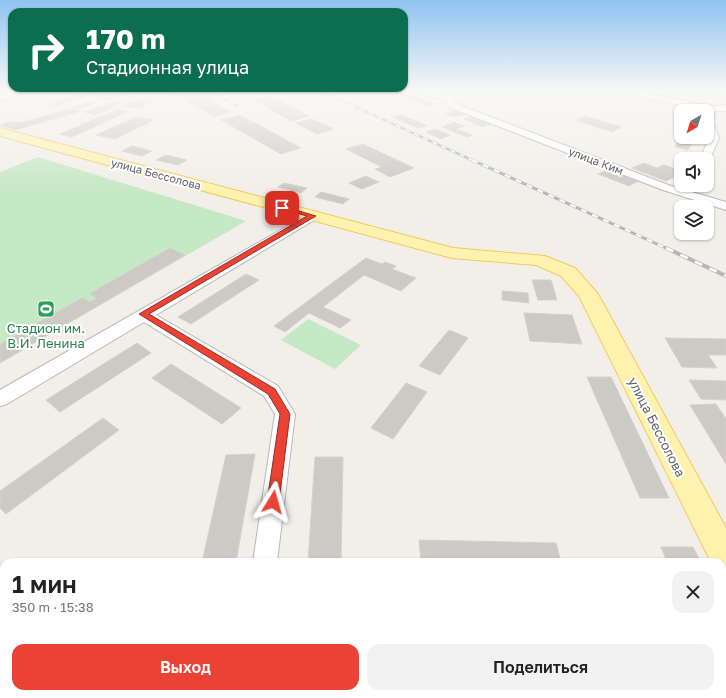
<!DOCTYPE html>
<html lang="ru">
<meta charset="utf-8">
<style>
:root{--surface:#fff;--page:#f2f2f2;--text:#222;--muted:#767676;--accent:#ea4335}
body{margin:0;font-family:"Golos Text",sans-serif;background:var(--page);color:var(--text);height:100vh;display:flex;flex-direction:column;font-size:15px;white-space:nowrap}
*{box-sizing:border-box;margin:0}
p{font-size:13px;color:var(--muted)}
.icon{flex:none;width:22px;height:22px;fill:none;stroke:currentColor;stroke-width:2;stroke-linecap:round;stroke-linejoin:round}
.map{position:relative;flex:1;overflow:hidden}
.side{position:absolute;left:0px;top:558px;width:726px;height:140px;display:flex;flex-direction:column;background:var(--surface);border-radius:12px 12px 0 0;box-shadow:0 1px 3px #0004}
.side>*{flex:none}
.guide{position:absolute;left:8px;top:8px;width:400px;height:84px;border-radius:12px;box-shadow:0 1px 3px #0004;background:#0b6e4f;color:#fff;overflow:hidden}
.needle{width:26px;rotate:219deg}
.controls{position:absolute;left:674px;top:104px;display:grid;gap:8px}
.controls a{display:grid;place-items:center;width:40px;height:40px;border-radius:8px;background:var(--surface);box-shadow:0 1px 3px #0004;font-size:20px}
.pin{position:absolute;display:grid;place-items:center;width:34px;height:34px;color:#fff;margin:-17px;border-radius:8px;box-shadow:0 2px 6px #0006}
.me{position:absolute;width:44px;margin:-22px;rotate:8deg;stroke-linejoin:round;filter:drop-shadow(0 0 3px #0008)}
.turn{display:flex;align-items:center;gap:14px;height:84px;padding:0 12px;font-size:18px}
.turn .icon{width:52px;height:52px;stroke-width:2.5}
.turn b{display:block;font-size:28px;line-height:34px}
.round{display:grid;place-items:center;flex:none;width:42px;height:42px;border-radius:12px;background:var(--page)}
.summary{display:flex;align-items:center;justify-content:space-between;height:68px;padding:0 12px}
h1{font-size:24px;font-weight:600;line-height:30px}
.primary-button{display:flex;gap:8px;margin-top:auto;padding:8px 12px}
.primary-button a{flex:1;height:46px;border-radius:12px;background:var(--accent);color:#fff;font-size:16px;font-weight:600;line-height:46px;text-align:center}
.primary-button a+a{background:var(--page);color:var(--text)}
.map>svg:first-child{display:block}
.green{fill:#c5e8c5}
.building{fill:#cccac5;stroke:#d6d1c6}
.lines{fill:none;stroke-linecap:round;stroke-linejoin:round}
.minor-casing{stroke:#b5b8bc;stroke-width:2}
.major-casing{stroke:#f2c960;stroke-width:2}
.minor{fill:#fff;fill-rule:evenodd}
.major{fill:#fff2af;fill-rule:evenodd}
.rail-far2-casing{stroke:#b6b7b8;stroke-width:2.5}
.rail-far1-casing{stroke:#b6b7b8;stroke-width:3}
.rail-casing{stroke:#b6b7b8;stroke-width:4}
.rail-far2{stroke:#fff;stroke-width:1.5;stroke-dasharray:5;stroke-linecap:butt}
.rail-far1{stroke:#fff;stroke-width:2;stroke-dasharray:6;stroke-linecap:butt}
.rail{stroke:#fff;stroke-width:2.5;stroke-dasharray:8;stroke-linecap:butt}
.route{fill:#ea4335;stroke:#982c22}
.labels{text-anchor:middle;stroke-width:4;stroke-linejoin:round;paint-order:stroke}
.far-street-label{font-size:11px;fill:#5f6368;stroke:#fff}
.leisure-label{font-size:13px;fill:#27864d;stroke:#fff}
.street-label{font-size:13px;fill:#5f6368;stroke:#fff}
</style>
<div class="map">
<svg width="726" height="698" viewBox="0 0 726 698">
<rect width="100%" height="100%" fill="#f1efe8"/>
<path class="green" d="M38,157L246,221L0,363V172Z
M308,319L361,345L335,369L281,340Z"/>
<path class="building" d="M88,92L96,93L55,106L50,104Z
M108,92H128L109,100L95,98Z
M171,92H196L231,112L213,116Z
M408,94L436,104L428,106L401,96Z
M270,96L309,116L292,121L253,100Z
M138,99L154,101L139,108L122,106Z
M116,101L124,102L95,115L84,112Z
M90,102L95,104L78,109L73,107Z
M73,108L81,111L16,130L0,125L11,121L19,123Z
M118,109L129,111L72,137L60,134Z
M455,110L465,114L454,117L445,114Z
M240,115L301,148L281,154L221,120Z
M402,115L427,126L418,128L393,117Z
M585,116L622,127L612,132L575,120Z
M136,117L154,120L115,139L96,135Z
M472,117L492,124L483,127L464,119Z
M312,119L334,129L317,134L296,123Z
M454,122L464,126L456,129L472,135L467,137L442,127Z
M435,129L450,135L441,139L426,132Z
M681,137L695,138L688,150L675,147Z
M363,144L414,168L390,177L375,169L382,167L346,149Z
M132,146L152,151L142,156L122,151Z
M166,155L187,160L178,165L156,160Z
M644,163L657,168L664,165L681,171V174L666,181L632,168Z
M607,170L638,181L629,186L598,174Z
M366,176L379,182L362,189L349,183Z
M284,183L307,188L301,193L278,187Z
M321,192L349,199L343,204L315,197Z
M170,248L185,255L0,363V344L82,298L90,302L97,298L89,294Z
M366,258L382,264L385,262L396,266L392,269L416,278L401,291L364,275L323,307L351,320L340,328L309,313L285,332L274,326Z
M246,274L259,280L191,324L178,317Z
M532,280H551L557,300H538Z
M502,291L528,293L529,303L502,300Z
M524,313L572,315L582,344L530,341Z
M449,330L468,338L440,375L419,366Z
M665,338L726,339V355H708L717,368L682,367Z
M137,343L151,353L60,412L46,400Z
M171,364L241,408L222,424L152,378Z
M587,377H611L669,498H640Z
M689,380L726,381V400L701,399Z
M406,383L427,392L393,439L371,428Z
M716,404L726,419V464L690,405Z
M103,418L119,430L6,514L0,508V491Z
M255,454L236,562H202L226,455Z
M315,457H343L341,562H308Z
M419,540L556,543L561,562H421Z
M661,547H693L701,562H667Z
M722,605L726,613V695L722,686Z
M172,694H210L209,698H171Z
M351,694H390V698H351Z"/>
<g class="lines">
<g class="minor-casing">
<path id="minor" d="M12,92H26L0,101V95Z
M414,92H430L453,97L454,102L462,106L671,186L726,202V210L663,190L456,110L447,105L446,101Z
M629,92H641L711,106L726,105V111H715L713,122L719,138L709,161L707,162V159H700L709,138L707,132V111L643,98Z
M312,212L316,213L318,216L316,219L156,315L278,386L295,414L277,562H253L275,414L264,396L144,322L7,404L0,406V390Z
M233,694H261V698H231Z"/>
</g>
<g class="major-casing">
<path id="major" d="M0,128L453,248L545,256L575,268L598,294L726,528V574L722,572V562H711L579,296L561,276L536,265L452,258L0,136Z"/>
</g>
<use href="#minor" class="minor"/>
<use href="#major" class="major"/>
<g class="rail-far2-casing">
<path id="rail-far2" d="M211,92L238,106
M323,92L474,161"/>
</g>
<g class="rail-far1-casing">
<path id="rail-far1" d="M472,160L668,249"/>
</g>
<g class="rail-casing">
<path id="rail" d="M666,248L726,276"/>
</g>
<use href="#rail-far2" class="rail-far2"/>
<use href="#rail-far1" class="rail-far1"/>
<use href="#rail" class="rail"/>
</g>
<linearGradient id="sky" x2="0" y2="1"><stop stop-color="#8fc3f1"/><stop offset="0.48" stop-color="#f9f8f5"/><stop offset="1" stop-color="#f9f8f5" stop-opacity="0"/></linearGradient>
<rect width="726" height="190" fill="url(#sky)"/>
<path class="route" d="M282,206L316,216L149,314L275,389L290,414L279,502L277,505L273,507L269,505L267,502L280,414L268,394L139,314L307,216L280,209V206Z"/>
<defs>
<g id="stadium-square" transform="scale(0.9)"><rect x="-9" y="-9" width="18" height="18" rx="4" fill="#2e9e5b" stroke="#fff"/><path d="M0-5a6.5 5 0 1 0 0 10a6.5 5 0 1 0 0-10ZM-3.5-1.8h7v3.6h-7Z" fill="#fff"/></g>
</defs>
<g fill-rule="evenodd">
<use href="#stadium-square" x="46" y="309"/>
</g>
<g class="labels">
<g class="far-street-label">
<text transform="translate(596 161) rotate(21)" y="4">улица Ким</text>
<text transform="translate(156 174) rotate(15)" y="4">улица Бессолова</text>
</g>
<g class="leisure-label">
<text x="46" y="333">Стадион им.<tspan x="46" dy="15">В.И. Ленина</tspan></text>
</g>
<g class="street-label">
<text transform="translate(657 427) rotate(63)" y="5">улица Бессолова</text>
</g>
</g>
</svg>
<div class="controls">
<a><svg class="needle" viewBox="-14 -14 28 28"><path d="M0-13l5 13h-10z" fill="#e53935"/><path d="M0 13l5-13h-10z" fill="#767676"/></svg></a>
<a><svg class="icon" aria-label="sound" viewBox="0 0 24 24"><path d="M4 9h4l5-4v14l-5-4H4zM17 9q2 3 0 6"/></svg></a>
<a><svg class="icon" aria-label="layers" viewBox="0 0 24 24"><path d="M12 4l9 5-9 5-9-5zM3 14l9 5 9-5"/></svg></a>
</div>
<div class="pin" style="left:282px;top:208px;background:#d93025"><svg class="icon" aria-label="arrive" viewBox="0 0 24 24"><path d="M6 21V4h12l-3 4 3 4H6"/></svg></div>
<svg class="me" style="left:273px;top:502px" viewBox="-20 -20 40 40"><path d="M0-17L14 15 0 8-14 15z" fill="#ea4335" stroke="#fff" stroke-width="4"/></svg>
<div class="guide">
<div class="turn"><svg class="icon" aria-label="right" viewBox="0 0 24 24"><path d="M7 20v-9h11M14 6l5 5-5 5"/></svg><div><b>170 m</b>Стадионная улица</div></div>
</div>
<section class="side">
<div class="summary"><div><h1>1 мин</h1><p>350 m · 15:38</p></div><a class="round"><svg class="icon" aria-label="close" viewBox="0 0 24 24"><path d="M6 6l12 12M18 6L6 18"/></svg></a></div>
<div class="primary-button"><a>Выход</a><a>Поделиться</a></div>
</section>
</div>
